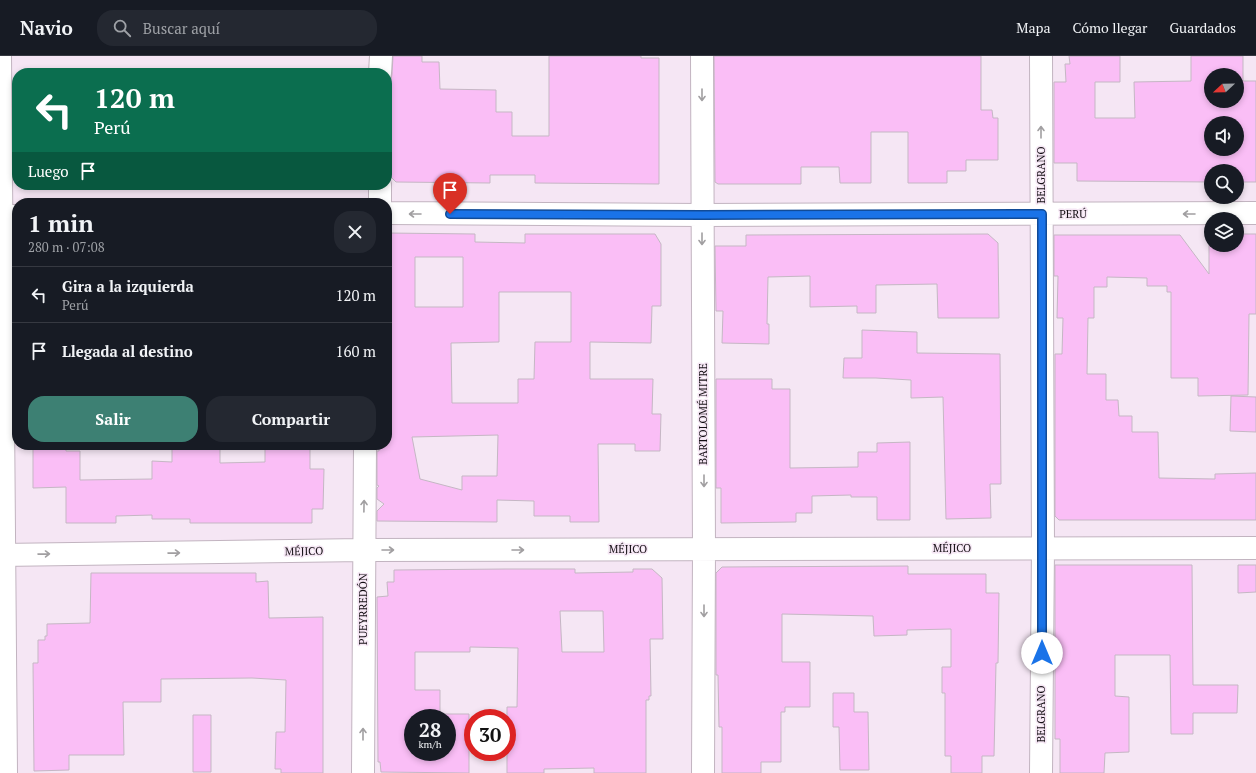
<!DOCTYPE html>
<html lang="es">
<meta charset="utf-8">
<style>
:root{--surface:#171b24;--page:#242831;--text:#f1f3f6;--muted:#9ea1a6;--line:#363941;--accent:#3d8073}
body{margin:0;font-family:"PT Serif",serif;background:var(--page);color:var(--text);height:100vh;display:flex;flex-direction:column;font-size:15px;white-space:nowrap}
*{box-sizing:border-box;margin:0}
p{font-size:13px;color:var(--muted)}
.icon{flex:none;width:22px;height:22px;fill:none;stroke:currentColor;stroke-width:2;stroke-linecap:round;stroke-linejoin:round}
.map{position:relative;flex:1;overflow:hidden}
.side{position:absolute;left:12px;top:142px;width:380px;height:252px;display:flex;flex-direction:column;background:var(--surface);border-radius:16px;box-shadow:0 2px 6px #0003}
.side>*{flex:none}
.top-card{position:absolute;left:12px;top:12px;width:380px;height:122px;border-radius:16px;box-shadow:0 2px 6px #0003;background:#0b6e4f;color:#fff;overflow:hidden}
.needle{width:26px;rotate:248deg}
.controls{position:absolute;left:1204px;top:12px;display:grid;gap:8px}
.controls a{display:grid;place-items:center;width:40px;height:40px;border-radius:50%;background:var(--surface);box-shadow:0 2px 6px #0003;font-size:20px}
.speed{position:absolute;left:404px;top:653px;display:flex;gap:8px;font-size:20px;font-weight:700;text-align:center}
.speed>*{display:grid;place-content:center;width:52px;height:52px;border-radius:50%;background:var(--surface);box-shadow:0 2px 6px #0003;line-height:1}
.speed small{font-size:10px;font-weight:400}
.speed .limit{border:6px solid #d22;background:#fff;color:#111}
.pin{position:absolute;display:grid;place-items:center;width:34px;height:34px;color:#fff;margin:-41px -17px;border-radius:50% 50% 50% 0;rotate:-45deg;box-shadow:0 0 4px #0007}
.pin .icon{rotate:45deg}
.me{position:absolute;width:44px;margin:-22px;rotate:0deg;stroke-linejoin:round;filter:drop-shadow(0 0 3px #0008)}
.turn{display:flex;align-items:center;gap:14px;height:84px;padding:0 16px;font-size:18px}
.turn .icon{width:52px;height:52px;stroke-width:2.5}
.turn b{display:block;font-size:28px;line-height:34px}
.then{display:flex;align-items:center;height:38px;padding:0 16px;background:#0003;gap:8px;font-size:15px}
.round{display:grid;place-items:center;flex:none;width:42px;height:42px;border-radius:16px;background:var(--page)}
.overview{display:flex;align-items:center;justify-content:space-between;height:68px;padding:0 16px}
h1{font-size:24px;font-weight:700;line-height:30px}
.action{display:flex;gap:8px;margin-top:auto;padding:8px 16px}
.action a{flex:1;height:46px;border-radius:16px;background:var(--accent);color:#fff;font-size:16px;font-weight:700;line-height:46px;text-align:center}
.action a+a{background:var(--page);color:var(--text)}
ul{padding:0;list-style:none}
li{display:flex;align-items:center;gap:12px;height:56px;padding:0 16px;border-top:1px solid var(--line)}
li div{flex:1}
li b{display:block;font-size:15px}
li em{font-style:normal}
header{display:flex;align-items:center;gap:24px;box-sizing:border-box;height:56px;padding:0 20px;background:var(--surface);border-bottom:1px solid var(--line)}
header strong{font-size:19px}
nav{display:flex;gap:22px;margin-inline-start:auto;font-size:14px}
.search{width:280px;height:36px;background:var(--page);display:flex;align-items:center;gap:10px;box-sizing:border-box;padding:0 14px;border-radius:16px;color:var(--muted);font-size:15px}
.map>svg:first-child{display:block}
.building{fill:#fabef6;stroke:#c5b7c4;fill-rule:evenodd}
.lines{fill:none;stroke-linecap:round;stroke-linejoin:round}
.minor-casing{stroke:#c2b4c0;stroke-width:24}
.primary-casing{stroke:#c2b4c0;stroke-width:24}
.minor{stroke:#fff;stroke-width:22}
.primary{stroke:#fff;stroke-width:22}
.oneway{stroke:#a19fa1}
.route-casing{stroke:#114b97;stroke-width:10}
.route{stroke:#1a73e8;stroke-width:7}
.labels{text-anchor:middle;stroke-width:3;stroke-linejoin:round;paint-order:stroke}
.street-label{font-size:11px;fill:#140f14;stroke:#f5e6f4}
</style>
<header>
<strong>Navio</strong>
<div class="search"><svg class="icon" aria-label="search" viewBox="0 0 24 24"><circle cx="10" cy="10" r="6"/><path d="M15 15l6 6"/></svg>Buscar aquí</div>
<nav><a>Mapa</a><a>Cómo llegar</a><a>Guardados</a></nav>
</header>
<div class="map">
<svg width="1256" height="717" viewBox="0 0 1256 717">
<rect width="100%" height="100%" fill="#f5e6f4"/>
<path class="building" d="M393,0H422V6H439L440,33L496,34V56H512V80H549V0H641V2H659V128L535,127V119H490V127L396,126L387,117V27L391,24L392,18Z
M714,0H981V54H992L993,62H998V104H966V115H947V127H908V76H871V127H840L839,111H801V128H718L715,126Z
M1069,0H1120V26H1095V62H1135L1134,26L1191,25V0H1243V25H1256V126H1237V115H1211V126L1077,125V107H1054V26H1066L1065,8H1070ZM1211,19H1237V45H1211ZM1211,67H1237V93H1211Z
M387,177L475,178V186L525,187V178H655L661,188V250H652L651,287L590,286V323H653L652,358H661L660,395H635V388H598L599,466H570V460H534V445L497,444V466L377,465V455L384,448L377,443V432L379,430L377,429V395H379V389H387ZM415,201H463V251H415ZM499,236H571V286H535L534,323H518V347H452L451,287L499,286ZM498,379L497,420H462V434L420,423L412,381Z
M988,178L998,187L999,262H938L937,228L876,229V257H857V250L810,251V220L768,221L767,268H769V288L722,287L723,255H716L715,190H746V179Z
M1237,178H1256V258H1249L1248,339L1198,340V322H1171V236H1167V230H1147V222L1107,221V231H1094V262H1088L1087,318H1106V344H1118L1119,360H1132V376H1158L1159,422L1215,423V418L1256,417V464H1059L1055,460V298H1062L1063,262H1057L1058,220H1054V179H1180L1209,218V179H1211V189H1237Z
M862,274L917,276V297L1000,298L1001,428H990L991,462L946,463L943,341L911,342V324L876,322H843L844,302H862Z
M716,323H772V333H790V412L858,411V396H877V387L910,386V464H877V441H851V439L812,440V457H796V466L721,467V432H716Z
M1231,340L1256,341V376L1230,375Z
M33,389H66V395H80V424L152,423V405L172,406V389H220V407L265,406V389H310V413H324L323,453H312V467H190V463H152V459L116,460V467H66V431L33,432Z
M1055,509H1192L1193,629H1238L1237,657H1193V678H1171L1170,599H1115V640L1129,641V696L1105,697L1104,717H1060V683H1055Z
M1238,509H1256V536L1238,537Z
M908,510V518H986V537H999L998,607H996L994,700H982V717H951V700H945V637H942V611H951V573L907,574V579L874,580L873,560L782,558V606H810V651H785V656H781V706H761V717H722V671H719L718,619H716V517L722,511Z
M505,513H575V517L633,516V513H652L662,522L663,583H650L651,640H649V644H646V717H594V712L544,713V717H507V651H517L518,592L470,591V596H415V634H440V658H469V717L381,716L380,706H378L377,541L388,540L387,526H394V514ZM560,555H603L604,596H562ZM413,662H447V696H413Z
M91,517H256V526L268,525L269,562L323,561V717H281V713H275L276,676H285L286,624L252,622L161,623V646H123L124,699H69V714L34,715L33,607H38V584H45V580H47V568L90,567Z
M833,637H854V656H868L869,714H840L839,671H833Z
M193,659H211V716H193Z"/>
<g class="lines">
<g class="minor-casing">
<path id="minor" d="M702,0L704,493L703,717
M380,17L381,0
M380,147V129
M387,157L701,159L1256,157
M0,160H17
M0,499L363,494L1256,492
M363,717L365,389
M1041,717L1043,492L1041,0"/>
</g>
<g class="primary-casing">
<path id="primary" d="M0,0L6,717"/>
</g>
<use href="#minor" class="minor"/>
<use href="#primary" class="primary"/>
</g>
<defs><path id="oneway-shaft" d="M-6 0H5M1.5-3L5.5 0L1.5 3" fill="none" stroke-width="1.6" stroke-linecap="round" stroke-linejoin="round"/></defs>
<g class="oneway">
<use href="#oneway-shaft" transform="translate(702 39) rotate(90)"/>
<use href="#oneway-shaft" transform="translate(1041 76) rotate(-90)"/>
<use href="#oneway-shaft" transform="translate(415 158) rotate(-180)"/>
<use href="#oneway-shaft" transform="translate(1189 158) rotate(180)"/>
<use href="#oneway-shaft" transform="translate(702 183) rotate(90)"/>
<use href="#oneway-shaft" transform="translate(704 425) rotate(90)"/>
<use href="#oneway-shaft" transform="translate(364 450) rotate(-89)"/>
<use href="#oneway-shaft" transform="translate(388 494)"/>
<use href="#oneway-shaft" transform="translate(518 494)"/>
<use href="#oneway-shaft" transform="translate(174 497) rotate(-1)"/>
<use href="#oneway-shaft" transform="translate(44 498) rotate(-1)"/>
<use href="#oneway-shaft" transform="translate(704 555) rotate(90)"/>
<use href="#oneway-shaft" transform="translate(363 678) rotate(-90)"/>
</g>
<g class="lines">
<g class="route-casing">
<path id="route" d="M450,158L702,159L1042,158V597"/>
</g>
<use href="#route" class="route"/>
</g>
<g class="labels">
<g class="street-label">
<text transform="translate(1041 119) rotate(-90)" y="4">BELGRANO</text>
<text x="1073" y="162">PERÚ</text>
<text transform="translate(703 358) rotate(-90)" y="4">BARTOLOMÉ MITRE</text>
<text x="952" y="496">MÉJICO</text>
<text x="628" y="497">MÉJICO</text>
<text transform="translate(304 495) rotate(-1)" y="4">MÉJICO</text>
<text transform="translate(363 553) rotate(-90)" y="4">PUEYRREDÓN</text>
<text transform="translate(1041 658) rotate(-90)" y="4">BELGRANO</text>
</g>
</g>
</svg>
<div class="controls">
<a><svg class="needle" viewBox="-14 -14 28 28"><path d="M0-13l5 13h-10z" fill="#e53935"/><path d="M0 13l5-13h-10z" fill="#9ea1a6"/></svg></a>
<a><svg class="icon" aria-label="sound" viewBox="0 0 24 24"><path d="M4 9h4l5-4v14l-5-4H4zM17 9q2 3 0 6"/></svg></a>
<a><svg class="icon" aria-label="search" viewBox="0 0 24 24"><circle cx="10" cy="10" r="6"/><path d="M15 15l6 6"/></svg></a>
<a><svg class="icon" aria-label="layers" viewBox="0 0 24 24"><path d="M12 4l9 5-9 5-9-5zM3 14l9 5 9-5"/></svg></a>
</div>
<div class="speed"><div>28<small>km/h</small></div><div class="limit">30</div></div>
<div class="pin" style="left:450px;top:158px;background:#d93025"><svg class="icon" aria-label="arrive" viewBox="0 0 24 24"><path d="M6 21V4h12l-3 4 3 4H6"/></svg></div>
<svg class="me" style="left:1042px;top:597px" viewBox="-20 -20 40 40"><circle r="19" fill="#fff"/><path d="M0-13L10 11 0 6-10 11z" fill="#1a73e8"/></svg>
<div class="top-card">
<div class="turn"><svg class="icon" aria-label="left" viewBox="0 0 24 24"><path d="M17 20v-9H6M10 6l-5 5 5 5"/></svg><div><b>120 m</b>Perú</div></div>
<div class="then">Luego<svg class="icon" aria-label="arrive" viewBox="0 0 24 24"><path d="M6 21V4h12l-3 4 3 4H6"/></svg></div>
</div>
<section class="side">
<div class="overview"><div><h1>1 min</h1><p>280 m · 07:08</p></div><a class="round"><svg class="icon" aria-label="close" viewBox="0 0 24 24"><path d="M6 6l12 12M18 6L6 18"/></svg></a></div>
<ul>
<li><svg class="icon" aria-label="left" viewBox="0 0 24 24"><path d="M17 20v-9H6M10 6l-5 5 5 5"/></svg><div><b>Gira a la izquierda</b><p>Perú</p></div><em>120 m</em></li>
<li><svg class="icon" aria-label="arrive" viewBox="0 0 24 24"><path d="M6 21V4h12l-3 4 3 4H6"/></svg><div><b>Llegada al destino</b></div><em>160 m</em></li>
</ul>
<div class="action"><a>Salir</a><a>Compartir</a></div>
</section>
</div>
